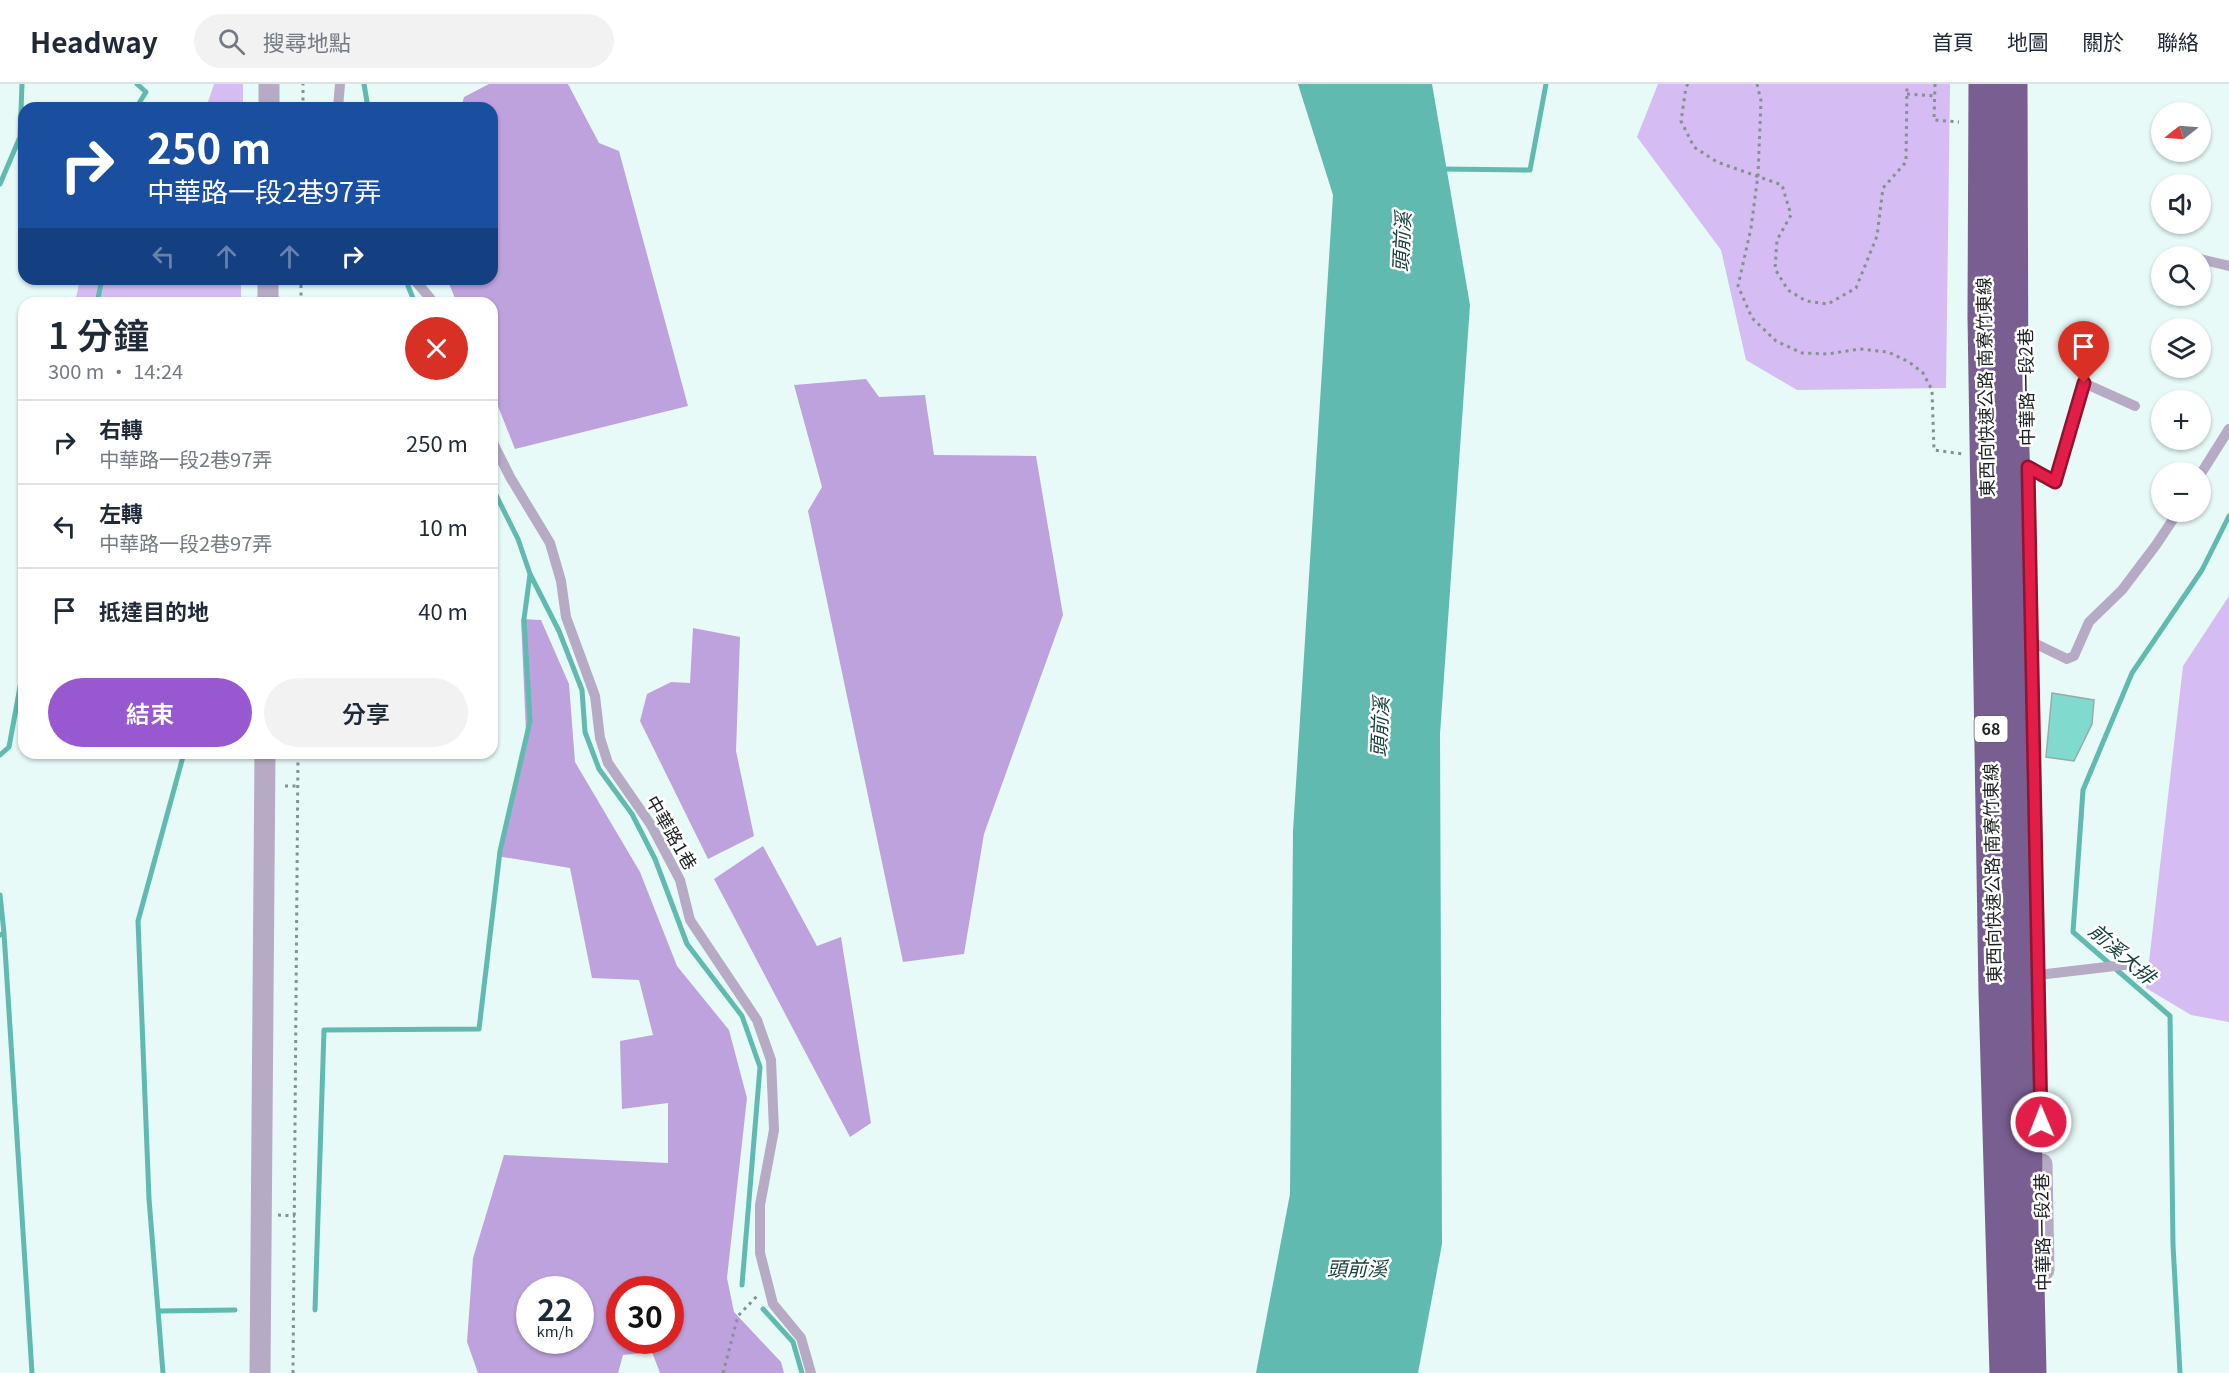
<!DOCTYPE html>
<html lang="zh-TW">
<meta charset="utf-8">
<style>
:root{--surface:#fff;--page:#f2f2f3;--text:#1f2937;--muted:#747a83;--line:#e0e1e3;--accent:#9859d0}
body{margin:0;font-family:Georgia,"Noto Sans TC",serif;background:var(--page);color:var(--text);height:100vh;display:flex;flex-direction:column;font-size:22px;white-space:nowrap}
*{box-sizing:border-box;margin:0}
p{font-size:20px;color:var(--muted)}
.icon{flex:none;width:33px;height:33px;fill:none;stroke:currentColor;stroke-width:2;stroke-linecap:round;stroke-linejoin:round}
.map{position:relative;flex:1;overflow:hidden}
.panel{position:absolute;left:18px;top:213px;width:480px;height:462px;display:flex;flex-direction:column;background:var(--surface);border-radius:18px;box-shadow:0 2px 4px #0004}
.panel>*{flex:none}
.top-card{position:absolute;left:18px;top:18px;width:480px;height:183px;border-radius:18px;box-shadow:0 2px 4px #0004;background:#1a4fa0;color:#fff;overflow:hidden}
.needle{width:39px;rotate:253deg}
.fabs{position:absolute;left:2151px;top:18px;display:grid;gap:12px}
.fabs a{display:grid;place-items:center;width:60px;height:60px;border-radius:50%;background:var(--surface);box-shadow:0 2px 4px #0004;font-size:30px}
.speed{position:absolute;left:516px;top:1192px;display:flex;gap:12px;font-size:30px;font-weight:700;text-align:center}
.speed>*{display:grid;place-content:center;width:78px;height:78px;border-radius:50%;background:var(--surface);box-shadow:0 2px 4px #0004;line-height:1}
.speed small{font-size:15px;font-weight:400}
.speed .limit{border:9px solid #d22;background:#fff;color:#111}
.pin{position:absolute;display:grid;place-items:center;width:51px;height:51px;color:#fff;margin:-62px -26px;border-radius:50% 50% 50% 0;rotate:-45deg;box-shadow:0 0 6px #0007}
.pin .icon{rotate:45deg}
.me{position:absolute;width:66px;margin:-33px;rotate:359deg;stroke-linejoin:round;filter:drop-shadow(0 0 4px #0008)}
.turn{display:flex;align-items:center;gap:21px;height:126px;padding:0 30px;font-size:27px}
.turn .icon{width:78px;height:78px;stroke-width:2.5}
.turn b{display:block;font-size:42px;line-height:51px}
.lanes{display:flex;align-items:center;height:57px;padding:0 30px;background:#0003;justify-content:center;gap:30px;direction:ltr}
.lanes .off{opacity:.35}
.round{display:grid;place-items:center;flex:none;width:63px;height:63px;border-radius:32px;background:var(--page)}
.head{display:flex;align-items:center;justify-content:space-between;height:102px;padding:0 30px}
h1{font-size:36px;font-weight:600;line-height:45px}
.cta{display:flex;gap:12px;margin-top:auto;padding:12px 30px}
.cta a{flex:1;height:69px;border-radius:36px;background:var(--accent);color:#fff;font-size:24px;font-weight:600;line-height:69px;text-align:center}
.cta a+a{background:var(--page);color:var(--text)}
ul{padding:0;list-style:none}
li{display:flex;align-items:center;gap:18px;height:84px;padding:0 30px;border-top:2px solid var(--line)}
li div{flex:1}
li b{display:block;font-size:22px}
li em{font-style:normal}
header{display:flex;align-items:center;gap:36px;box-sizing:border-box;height:84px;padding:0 30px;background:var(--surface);border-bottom:2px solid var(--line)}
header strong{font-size:28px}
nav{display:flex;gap:33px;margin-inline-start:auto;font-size:21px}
.search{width:420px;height:54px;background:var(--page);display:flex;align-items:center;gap:15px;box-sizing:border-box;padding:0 21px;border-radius:33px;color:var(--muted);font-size:22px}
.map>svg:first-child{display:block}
.green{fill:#d5bcf2}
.forest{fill:#bea2dd;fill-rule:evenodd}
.water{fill:#60baaf}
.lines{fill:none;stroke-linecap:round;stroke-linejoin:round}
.stream{stroke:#60baaf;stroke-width:5}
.building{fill:#80dace;stroke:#99aba8;stroke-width:1.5}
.path{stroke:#84918f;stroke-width:3;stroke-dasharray:3 4.5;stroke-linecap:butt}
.service{stroke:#b6aac4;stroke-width:10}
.minor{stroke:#b6aac4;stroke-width:21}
.trunk-bridge{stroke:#785e91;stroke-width:33}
.route-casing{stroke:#92132f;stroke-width:15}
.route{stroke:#e11d48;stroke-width:10}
.labels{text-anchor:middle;stroke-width:5;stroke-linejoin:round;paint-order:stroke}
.shield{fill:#fff;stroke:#5e6362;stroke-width:1.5}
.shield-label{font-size:16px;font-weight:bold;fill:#19201f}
.street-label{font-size:18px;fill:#19201f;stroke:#fff}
.water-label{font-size:20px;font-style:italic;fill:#19423e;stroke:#fff}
</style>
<header>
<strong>Headway</strong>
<div class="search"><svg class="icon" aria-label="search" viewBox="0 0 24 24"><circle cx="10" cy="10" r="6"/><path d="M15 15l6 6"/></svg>搜尋地點</div>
<nav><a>首頁</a><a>地圖</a><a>關於</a><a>聯絡</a></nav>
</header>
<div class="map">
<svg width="2229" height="1289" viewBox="0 0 2229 1289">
<rect width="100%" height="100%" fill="#e7faf7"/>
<path class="green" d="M214,0H243V24H206Z
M1658,0H1950L1946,304L1797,306L1746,276L1721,166L1637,53Z
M80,195H134L147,200L149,195H241V219H75Z
M2229,512V938L2191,931L2146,904L2183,582Z"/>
<path class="forest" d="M489,0H568L599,59L619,67L688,322L515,365L492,307V219H457L447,195H492V24H461L464,13Z
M866,295L879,313L925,311L934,371L1036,372L1063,531L984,750L964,870L903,878L808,427L822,403L794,301Z
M521,535L541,536L569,600L575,678L640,788L677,882L729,946L747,1014L727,1194L734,1228L781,1278L784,1289H660L652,1268L623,1271L618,1289H478L467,1258L473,1174L504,1071L668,1079V1019L622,1025L620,957L653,951L639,896L592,894L570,784L497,772L526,649ZM530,1206H580V1257H530ZM620,1206H670V1257H620Z
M693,544L740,553L736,667L754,752L708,775L640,637L647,610L671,598L690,599Z
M763,762L817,862L841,853L871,1039L850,1053L714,795Z"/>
<path class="water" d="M1298,0H1432L1470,221L1440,650L1442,1160L1418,1289H1256L1290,1110L1293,747L1333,111Z"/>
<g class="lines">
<path class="stream" d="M364,0L368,24
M136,24L146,8L137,0
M1442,85L1530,86L1546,0
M0,100L20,53L22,0
M408,202L415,219
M97,219L102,195
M492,403L518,455L530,490L559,547L582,606L585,648L599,685L632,730L655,775L687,860L742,932L760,983L742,1201
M0,671L9,663L24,581
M0,811L4,849
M0,851L4,849L32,1289
M763,1225L793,1258L802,1289
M315,1226L324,946L479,945L500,767L530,637L524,535L530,490
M158,1227L235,1226
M163,1289L149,1115L138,837L184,669
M2180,1289L2173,1161L2170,932L2073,848L2083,706L2132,589L2202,486L2229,432"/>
</g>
<path class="building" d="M2052,609L2094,616L2092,640L2074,677L2046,673Z"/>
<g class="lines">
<path class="path" d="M1688,0L1686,3L1681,37L1694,63L1717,78L1782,101L1791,131L1777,156L1775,185L1788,206L1806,217L1828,220L1856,204L1877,152L1883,104L1906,78L1907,0
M1757,0L1761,17L1758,91L1751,144L1738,202L1752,234L1776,257L1802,269L1827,270L1860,265L1888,268L1909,278L1923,289L1932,306L1934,366L1963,370
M1935,0L1934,36L1959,38
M1907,10L1935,12
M303,24V0
M301,219V195
M285,702H298
M278,1131L295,1132
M293,1289L298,669
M723,1289L738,1232L758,1211"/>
<path class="service" d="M338,24L340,0
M2171,169L2188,172
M2200,175L2229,182
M414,195L434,219
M492,357L510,393L550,459L561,497L566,533L595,612L600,654L608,679L651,741L680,796L690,836L757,936L771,976L774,1046L760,1121V1169L773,1220L801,1254L811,1289
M2028,383L2055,398L2084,299L2135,322
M2200,391L2229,345
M2032,558L2067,575L2074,572L2089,538L2122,506L2156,461L2178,428
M2038,891L2132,880"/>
<path class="minor" d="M269,24V0
M268,219V195
M2042,1080L2044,1186
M260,1289L265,669"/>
<path class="trunk-bridge" d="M1985,0L1984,233L1995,909L2006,1289
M2011,0L2012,340L2023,649L2026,1113L2030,1289"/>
</g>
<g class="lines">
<g class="route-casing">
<path id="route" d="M2041,1038L2028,383L2055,398L2084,299"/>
</g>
<use href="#route" class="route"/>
</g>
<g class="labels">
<rect class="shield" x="1974.5" y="632" width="33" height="26" rx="4.5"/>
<g class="shield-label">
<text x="1991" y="651">68</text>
</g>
<g class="street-label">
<text transform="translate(1986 303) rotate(-91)" y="6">東西向快速公路 南寮竹東線</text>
<text transform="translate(2027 303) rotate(-91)" y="6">中華路一段2巷</text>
<text transform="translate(671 749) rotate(60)" y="6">中華路1巷</text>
<text transform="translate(1993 789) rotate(-91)" y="6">東西向快速公路 南寮竹東線</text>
<text transform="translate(2043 1148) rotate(-91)" y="6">中華路一段2巷</text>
</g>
<g class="water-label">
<text transform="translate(1402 158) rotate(-87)" y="7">頭前溪</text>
<text transform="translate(1380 643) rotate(-87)" y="7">頭前溪</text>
<text transform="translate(2122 870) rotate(41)" y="7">前溪大排</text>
<text x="1357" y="1192">頭前溪</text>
</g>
</g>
</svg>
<div class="fabs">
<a><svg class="needle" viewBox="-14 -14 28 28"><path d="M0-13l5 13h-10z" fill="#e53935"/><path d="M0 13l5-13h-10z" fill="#747a83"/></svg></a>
<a><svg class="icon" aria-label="sound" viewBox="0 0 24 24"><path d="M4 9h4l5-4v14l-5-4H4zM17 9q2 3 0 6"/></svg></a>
<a><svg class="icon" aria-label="search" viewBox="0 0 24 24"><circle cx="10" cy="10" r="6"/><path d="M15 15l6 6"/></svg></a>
<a><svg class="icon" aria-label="layers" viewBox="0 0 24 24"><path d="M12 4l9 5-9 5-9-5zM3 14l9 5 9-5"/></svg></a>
<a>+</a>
<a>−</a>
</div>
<div class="speed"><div>22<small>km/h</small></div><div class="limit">30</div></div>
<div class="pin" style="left:2084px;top:299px;background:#d93025"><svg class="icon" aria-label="arrive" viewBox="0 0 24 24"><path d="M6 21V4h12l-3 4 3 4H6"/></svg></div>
<svg class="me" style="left:2041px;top:1038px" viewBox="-20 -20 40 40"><circle r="17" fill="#e11d48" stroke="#fff" stroke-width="3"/><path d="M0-11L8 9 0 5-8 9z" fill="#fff"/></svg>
<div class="top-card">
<div class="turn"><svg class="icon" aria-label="right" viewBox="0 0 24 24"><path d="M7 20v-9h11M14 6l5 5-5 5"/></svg><div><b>250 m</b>中華路一段2巷97弄</div></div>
<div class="lanes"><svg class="icon off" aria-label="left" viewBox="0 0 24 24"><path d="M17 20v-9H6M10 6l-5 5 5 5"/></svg><svg class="icon off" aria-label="ahead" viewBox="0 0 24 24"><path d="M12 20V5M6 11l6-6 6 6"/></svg><svg class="icon off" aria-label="ahead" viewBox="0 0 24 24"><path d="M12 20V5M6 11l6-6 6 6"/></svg><svg class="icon" aria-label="right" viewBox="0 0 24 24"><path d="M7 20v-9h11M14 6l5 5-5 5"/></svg></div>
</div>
<section class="panel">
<div class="head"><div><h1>1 分鐘</h1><p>300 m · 14:24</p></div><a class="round" style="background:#d93025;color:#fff"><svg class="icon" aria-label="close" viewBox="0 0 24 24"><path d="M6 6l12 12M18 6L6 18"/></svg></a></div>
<ul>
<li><svg class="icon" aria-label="right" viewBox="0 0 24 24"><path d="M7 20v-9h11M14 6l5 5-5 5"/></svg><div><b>右轉</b><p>中華路一段2巷97弄</p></div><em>250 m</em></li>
<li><svg class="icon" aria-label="left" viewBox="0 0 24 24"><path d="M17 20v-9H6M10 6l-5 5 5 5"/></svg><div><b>左轉</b><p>中華路一段2巷97弄</p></div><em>10 m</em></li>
<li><svg class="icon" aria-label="arrive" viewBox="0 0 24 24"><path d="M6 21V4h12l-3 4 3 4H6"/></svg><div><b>抵達目的地</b></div><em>40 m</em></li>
</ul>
<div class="cta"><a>結束</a><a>分享</a></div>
</section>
</div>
